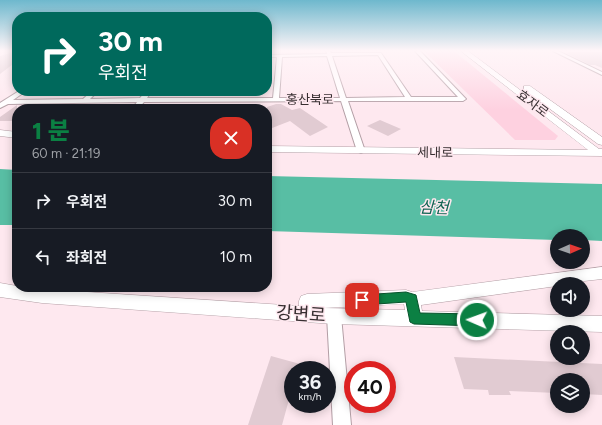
<!DOCTYPE html>
<html lang="ko">
<meta charset="utf-8">
<style>
:root{--surface:#171b24;--page:#242831;--text:#f1f3f6;--muted:#9ea1a6;--line:#363941;--accent:#0b8043}
body{margin:0;font-family:Figtree,"Noto Sans KR",sans-serif;background:var(--page);color:var(--text);height:100vh;display:flex;flex-direction:column;font-size:15px;white-space:nowrap}
*{box-sizing:border-box;margin:0}
p{font-size:13px;color:var(--muted)}
.icon{flex:none;width:22px;height:22px;fill:none;stroke:currentColor;stroke-width:2;stroke-linecap:round;stroke-linejoin:round}
.map{position:relative;flex:1;overflow:hidden}
.details{position:absolute;left:12px;top:104px;width:260px;height:188px;display:flex;flex-direction:column;background:var(--surface);border-radius:16px;box-shadow:0 2px 10px #0003}
.details>*{flex:none}
.top-card{position:absolute;left:12px;top:12px;width:260px;height:84px;border-radius:16px;box-shadow:0 2px 10px #0003;background:#00695c;color:#fff;overflow:hidden}
.needle{width:26px;rotate:88deg}
.tools{position:absolute;left:550px;top:229px;display:grid;gap:8px}
.tools a{display:grid;place-items:center;width:40px;height:40px;border-radius:50%;background:var(--surface);box-shadow:0 2px 10px #0003;font-size:20px}
.speed{position:absolute;left:284px;top:361px;display:flex;gap:8px;font-size:20px;font-weight:700;text-align:center}
.speed>*{display:grid;place-content:center;width:52px;height:52px;border-radius:50%;background:var(--surface);box-shadow:0 2px 10px #0003;line-height:1}
.speed small{font-size:10px;font-weight:400}
.speed .limit{border:6px solid #d22;background:#fff;color:#111}
.pin{position:absolute;display:grid;place-items:center;width:34px;height:34px;color:#fff;margin:-17px;border-radius:8px;box-shadow:0 2px 6px #0006}
.me{position:absolute;width:44px;margin:-22px;rotate:272deg;stroke-linejoin:round;filter:drop-shadow(0 0 3px #0008)}
.turn{display:flex;align-items:center;gap:14px;height:84px;padding:0 20px;font-size:18px}
.turn .icon{width:52px;height:52px;stroke-width:2.5}
.turn b{display:block;font-size:28px;line-height:34px}
.round{display:grid;place-items:center;flex:none;width:42px;height:42px;border-radius:16px;background:var(--page)}
.overview{display:flex;align-items:center;justify-content:space-between;height:68px;padding:0 20px}
h1{font-size:24px;font-weight:800;line-height:30px;color:var(--accent)}
ul{padding:0;list-style:none}
li{display:flex;align-items:center;gap:12px;height:56px;padding:0 20px;border-top:1px solid var(--line)}
li div{flex:1}
li b{display:block;font-size:15px}
li em{font-style:normal}
.map>svg:first-child{display:block}
.green{fill:#fed1e0}
.water{fill:#58bea4}
.building{fill:#e1cbd2}
.lines{fill:none;stroke-linecap:round;stroke-linejoin:round}
.pedestrian-casing{stroke:#b39ea5;stroke-width:2}
.minor-casing{stroke:#b39ea5;stroke-width:2}
.tertiary-casing{stroke:#b39ea5;stroke-width:1}
.pedestrian{fill:#fff;fill-rule:evenodd}
.minor{fill:#fff;fill-rule:evenodd}
.tertiary{fill:#fff;fill-rule:evenodd}
.route{fill:#0b8043;stroke:#07532c}
.labels{text-anchor:middle;stroke-width:3;stroke-linejoin:round;paint-order:stroke}
.far-street-label{font-size:13px;fill:#362e30;stroke:#fee8ef}
.water-label{font-size:16px;font-style:italic;fill:#106352;stroke:#fee8ef}
.near-street-label{font-size:18px;fill:#362e30;stroke:#fee8ef}
</style>
<div class="map">
<svg width="602" height="425" viewBox="0 0 602 425">
<rect width="100%" height="100%" fill="#fee8ef"/>
<path class="green" d="M424,51H454L558,136L555,140H515Z"/>
<path class="water" d="M0,169L17,170V225H0Z
M267,176L602,184V241L583,240V236H557V240L267,231Z"/>
<path class="building" d="M17,51V61L0,74V56Z
M568,52H602V68L595,65H590L566,53H570Z
M276,104H281L292,110L300,108L328,127L310,136L290,121L267,130V107Z
M17,105V121H0V117Z
M380,120L401,129L388,136L367,126Z
M271,356L311,367V370H293V385L282,425H248Z
M454,357L602,364V395L583,394V380H557V393L509,391L511,395H489L488,390L464,389Z"/>
<g class="lines">
<g class="pedestrian-casing">
<path id="pedestrian" d="M553,51H558L602,72V75Z"/>
</g>
<g class="minor-casing">
<path id="minor" d="M326,51H330L331,53H381L411,97H458L415,51H420L466,99L463,101H348L365,151L361,153L357,151L341,101L144,102L138,109H132L137,102L8,104L0,108V103L19,91H26L13,100L83,99L92,91H98L90,99L140,98L146,91H152L147,98H273L277,57H267V55L327,54ZM378,55L405,97L346,98L332,56ZM327,56L340,98H279L282,57Z
M334,310L339,312L341,316L351,425H333L327,316L329,312Z"/>
</g>
<g class="tertiary-casing">
<path id="tertiary" d="M461,51H468L599,149H602V156L267,152V146L588,150Z
M524,86H530L602,137V145L598,144L524,90Z
M0,130L17,132V138L0,136Z
M602,267V279L557,284V286L421,305L422,311L602,316V332L334,324L42,303L0,297V283L17,286V287L42,289L299,306V301L301,296L307,294L406,290L412,292ZM404,304L405,310L323,308Z"/>
</g>
<use href="#pedestrian" class="pedestrian"/>
<use href="#minor" class="minor"/>
<use href="#tertiary" class="tertiary"/>
</g>
<linearGradient id="sky" x2="0" y2="1"><stop stop-color="#6eb8cd"/><stop offset="0.46" stop-color="#fff5f8"/><stop offset="1" stop-color="#fff5f8" stop-opacity="0"/></linearGradient>
<rect width="602" height="110" fill="url(#sky)"/>
<path class="route" d="M406,292L416,295L420,313L477,314L481,316L483,320L481,324L477,326L414,324L410,322L406,302L362,305L358,303L356,300L358,296L362,295Z"/>
<g class="labels">
<g class="far-street-label">
<text x="310" y="104">홍산북로</text>
<text transform="translate(533 103) rotate(37)" y="5">효자로</text>
<text transform="translate(435 152) rotate(1)" y="5">세내로</text>
</g>
<g class="water-label">
<text transform="translate(434 207) rotate(2)" y="6">삼천</text>
</g>
<g class="near-street-label">
<text transform="translate(301 314) rotate(4)" y="6">강변로</text>
</g>
</g>
</svg>
<div class="tools">
<a><svg class="needle" viewBox="-14 -14 28 28"><path d="M0-13l5 13h-10z" fill="#e53935"/><path d="M0 13l5-13h-10z" fill="#9ea1a6"/></svg></a>
<a><svg class="icon" aria-label="sound" viewBox="0 0 24 24"><path d="M4 9h4l5-4v14l-5-4H4zM17 9q2 3 0 6"/></svg></a>
<a><svg class="icon" aria-label="search" viewBox="0 0 24 24"><circle cx="10" cy="10" r="6"/><path d="M15 15l6 6"/></svg></a>
<a><svg class="icon" aria-label="layers" viewBox="0 0 24 24"><path d="M12 4l9 5-9 5-9-5zM3 14l9 5 9-5"/></svg></a>
</div>
<div class="speed"><div>36<small>km/h</small></div><div class="limit">40</div></div>
<div class="pin" style="left:362px;top:300px;background:#d93025"><svg class="icon" aria-label="arrive" viewBox="0 0 24 24"><path d="M6 21V4h12l-3 4 3 4H6"/></svg></div>
<svg class="me" style="left:477px;top:320px" viewBox="-20 -20 40 40"><circle r="17" fill="#0b8043" stroke="#fff" stroke-width="3"/><path d="M0-11L8 9 0 5-8 9z" fill="#fff"/></svg>
<div class="top-card">
<div class="turn"><svg class="icon" aria-label="right" viewBox="0 0 24 24"><path d="M7 20v-9h11M14 6l5 5-5 5"/></svg><div><b>30 m</b>우회전</div></div>
</div>
<section class="details">
<div class="overview"><div><h1>1 분</h1><p>60 m · 21:19</p></div><a class="round" style="background:#d93025;color:#fff"><svg class="icon" aria-label="close" viewBox="0 0 24 24"><path d="M6 6l12 12M18 6L6 18"/></svg></a></div>
<ul>
<li><svg class="icon" aria-label="right" viewBox="0 0 24 24"><path d="M7 20v-9h11M14 6l5 5-5 5"/></svg><div><b>우회전</b></div><em>30 m</em></li>
<li><svg class="icon" aria-label="left" viewBox="0 0 24 24"><path d="M17 20v-9H6M10 6l-5 5 5 5"/></svg><div><b>좌회전</b></div><em>10 m</em></li>
</ul>
</section>
</div>
